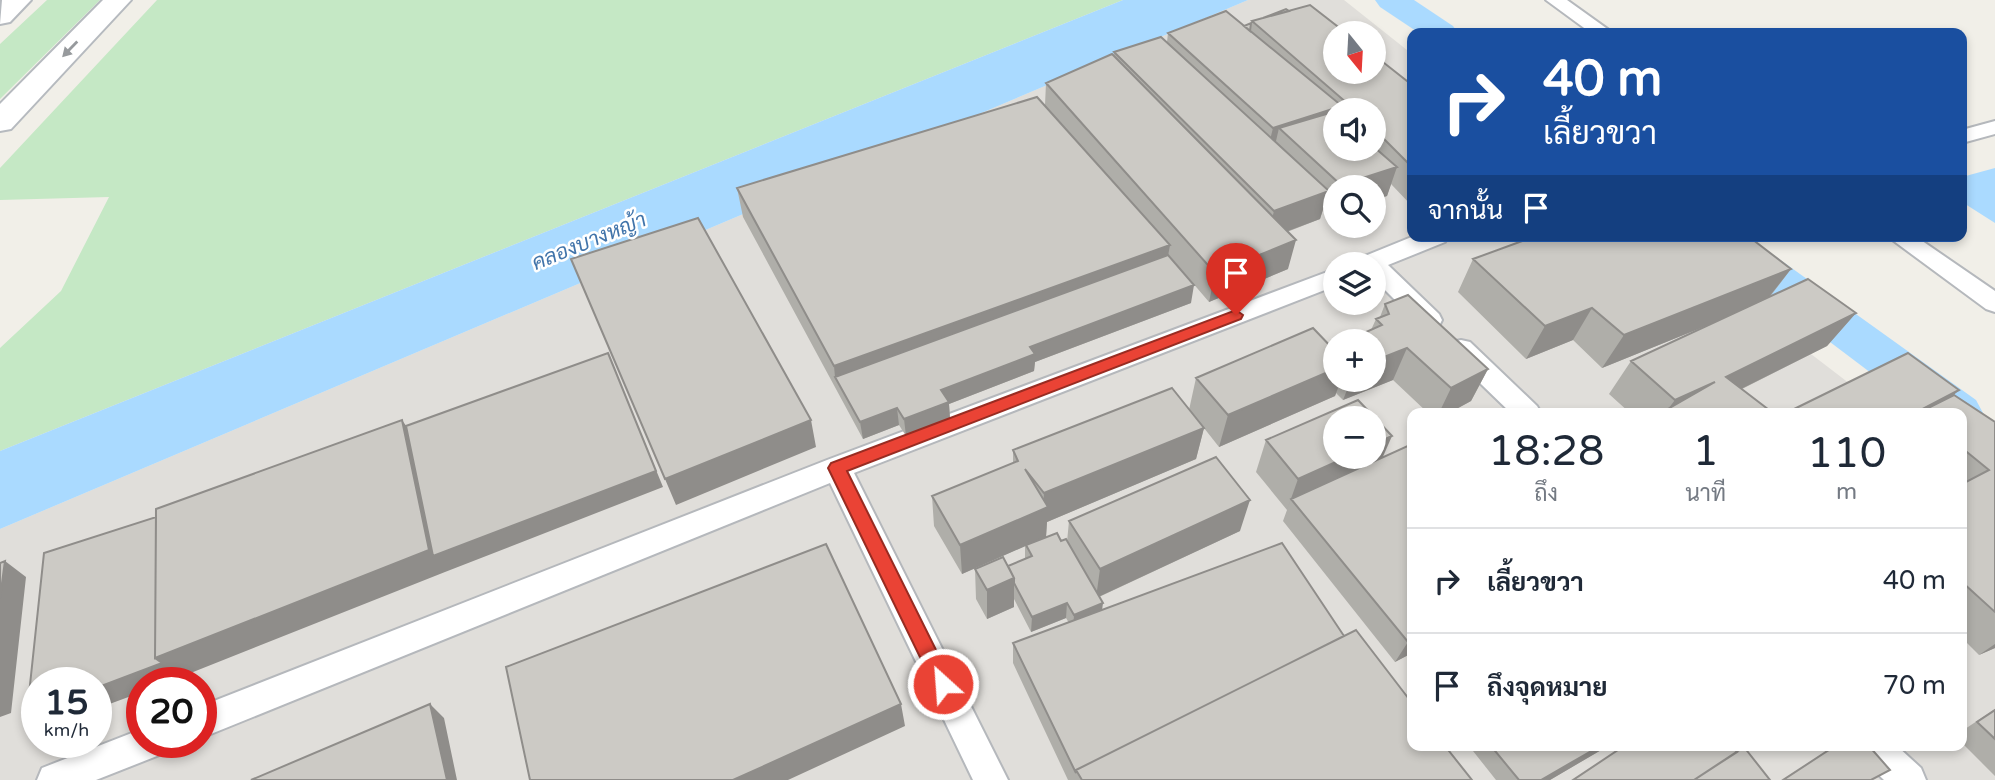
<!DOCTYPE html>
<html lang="th">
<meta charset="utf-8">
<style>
:root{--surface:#fff;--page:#f2f2f3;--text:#1f2937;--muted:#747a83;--line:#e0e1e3}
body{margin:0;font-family:"Varela Round",Sarabun,sans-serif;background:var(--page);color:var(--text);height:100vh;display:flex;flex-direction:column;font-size:26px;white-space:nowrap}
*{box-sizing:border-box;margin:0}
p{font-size:23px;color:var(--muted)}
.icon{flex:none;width:38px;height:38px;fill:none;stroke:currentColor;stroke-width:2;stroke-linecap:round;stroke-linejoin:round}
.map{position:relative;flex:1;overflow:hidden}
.drawer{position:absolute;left:1407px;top:408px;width:560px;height:343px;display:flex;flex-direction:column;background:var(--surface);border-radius:14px;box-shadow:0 4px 10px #0003}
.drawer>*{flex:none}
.guide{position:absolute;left:1407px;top:28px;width:560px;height:214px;border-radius:14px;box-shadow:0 4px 10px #0003;background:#1a4fa0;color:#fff;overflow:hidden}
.needle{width:46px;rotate:162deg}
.tools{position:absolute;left:1323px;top:21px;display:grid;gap:14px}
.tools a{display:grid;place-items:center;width:63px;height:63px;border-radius:50%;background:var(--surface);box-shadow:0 4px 10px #0003;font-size:35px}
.speed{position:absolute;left:21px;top:667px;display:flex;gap:14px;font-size:35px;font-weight:700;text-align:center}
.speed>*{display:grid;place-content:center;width:91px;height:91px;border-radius:50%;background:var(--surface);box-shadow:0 4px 10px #0003;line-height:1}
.speed small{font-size:18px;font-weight:400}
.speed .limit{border:10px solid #d22;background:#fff;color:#111}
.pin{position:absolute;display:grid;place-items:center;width:60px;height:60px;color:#fff;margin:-72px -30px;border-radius:50% 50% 50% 0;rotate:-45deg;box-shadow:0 0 7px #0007}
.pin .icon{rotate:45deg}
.me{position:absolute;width:77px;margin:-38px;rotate:334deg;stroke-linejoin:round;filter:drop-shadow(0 0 5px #0008)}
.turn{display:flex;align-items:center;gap:24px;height:147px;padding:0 21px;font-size:32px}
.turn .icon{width:91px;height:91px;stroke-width:2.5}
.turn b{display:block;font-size:49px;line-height:60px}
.then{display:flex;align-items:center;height:66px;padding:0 21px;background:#0003;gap:14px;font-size:26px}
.eta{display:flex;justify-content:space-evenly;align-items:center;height:119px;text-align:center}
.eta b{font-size:42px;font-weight:600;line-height:49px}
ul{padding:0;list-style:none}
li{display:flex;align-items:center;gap:21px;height:105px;padding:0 21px;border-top:2px solid var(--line)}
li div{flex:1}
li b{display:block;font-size:26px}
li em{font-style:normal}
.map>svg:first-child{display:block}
.industrial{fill:#e0deda;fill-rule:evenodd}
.green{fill:#c5e8c5}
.water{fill:#aadaff}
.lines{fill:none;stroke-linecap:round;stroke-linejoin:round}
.canal{fill:#aadaff;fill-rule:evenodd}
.lane-casing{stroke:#b5b8bc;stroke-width:4}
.secondary-casing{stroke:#b6babf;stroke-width:4}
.lane{fill:#fff;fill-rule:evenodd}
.secondary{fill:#fff;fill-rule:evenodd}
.wall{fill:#afaea9;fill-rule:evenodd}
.shaded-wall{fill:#8f8d8a}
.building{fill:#cccac5;stroke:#8f8d8a;stroke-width:2}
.oneway{fill:#979a9d}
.route{fill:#ea4335;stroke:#982c22;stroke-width:2}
.labels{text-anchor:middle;stroke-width:5;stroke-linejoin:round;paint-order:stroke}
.water-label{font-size:21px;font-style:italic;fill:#4174aa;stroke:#fff}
</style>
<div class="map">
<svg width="1995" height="780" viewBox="0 0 1995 780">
<rect width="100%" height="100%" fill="#f1efe8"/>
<path class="industrial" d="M1248,0H1344L1412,54V236H1657L1888,413H1412V746H1962V470L1995,495V780H0V529ZM1335,33H1374V72H1335ZM1335,110H1374V149H1335ZM1335,187H1374V226H1335ZM1335,264H1374V303H1335ZM1335,341H1374V380H1335ZM1335,418H1374V457H1335ZM37,682H96V742H37ZM142,682H201V742H142Z"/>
<path class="green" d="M47,0H100L0,99V44Z
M157,0H1123L0,451V348L61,291L109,197L0,200V168Z"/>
<path class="water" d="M1123,0H1248L0,529V451Z
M1995,168V223L1962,202V177Z"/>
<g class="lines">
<path class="canal" d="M1375,0H1414L1453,26L1458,33H1419L1380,7Z
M1697,236H1747L1976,400L1983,413L1976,426L1962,431V413H1924L1703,246Z"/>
<g class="lane-casing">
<path id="lane" d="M1546,0H1567L1613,33H1591Z
M1995,121V134L1962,143V130Z
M1414,236H1448L1445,242L1388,265L1439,314L1442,320L1439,326L1430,329L1421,326L1374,279V264H1356L1360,258Z
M1887,236H1915L1995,291V312L1986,309Z
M1335,269V286L854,473L1008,780H973L830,483L201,738V706L827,460Z
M1461,340L1470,342L1537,406L1541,413H1511L1452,356L1448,349L1452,342Z
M142,729V742H167L162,754L96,780H37L42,768Z
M1856,746H1897L1921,768L1926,780H1884L1861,758Z"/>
</g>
<g class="secondary-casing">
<path id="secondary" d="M2,0H31L10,22L0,24Z
M103,0H131L11,129L0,131V104Z"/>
</g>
<use href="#lane" class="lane"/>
<use href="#secondary" class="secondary"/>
</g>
<path class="wall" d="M1252,21L1412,85V206L1391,184L1387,196L1374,200V187H1335V212L1332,213L1324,206L1320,219L1287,232L1288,269L1209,302L1168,254L1191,303L1035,362L1034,371L949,404L950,419L906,436L899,425L863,439L743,217L737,188L1045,105L1046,83L1113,56L1114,52L1167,42L1168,33L1244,26L1251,23ZM1335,110H1374V149H1335Z
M1473,259L1791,269L1769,298L1856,313L1827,346L1742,389L1773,413H1630L1609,394L1631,361L1718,321L1602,368L1573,340L1526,359L1458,292Z
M1385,304L1488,369L1471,401L1449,413H1428L1393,380L1343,400L1336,393L1335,396L1219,447L1204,428L1196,459L1047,522L1046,537L1067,542L1069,521L1240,531L1099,597L1102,610L1344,636L1472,780H1068L1013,663V643L1069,623L1066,618L1031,632L1014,599V607L987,619L976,599L975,569L1008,566L1025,559V546L962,574L934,526L932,496L1013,463V450L1189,410L1196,378L1334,349L1335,346V380H1374L1371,330L1376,319L1380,317Z
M1954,395L1995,422V648L1979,655L1962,638V413Z
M1266,440L1382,458L1412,653L1395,662L1283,521L1287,510L1256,472Z
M1995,709V776L1962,743V731Z
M1477,746H1608L1550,780H1496L1473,751Z"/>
<path class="shaded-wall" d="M1342,106L1341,110H1335V130L1279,128L1273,154L1266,156L1273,128Z
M1397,167L1387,196L1374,200V187H1340L1341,185Z
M1329,191L1320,219L1267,239L1274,211Z
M1335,202V212L1332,213Z
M1296,240L1288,269L1209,302L1215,273Z
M1170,245L1165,273L835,377L834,366Z
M1791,269L1765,302L1602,368L1624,335Z
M1194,285L1191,303L1035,362L1034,371L949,404L950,419L906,436L904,419L941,390L1030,347Z
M1592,308L1573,340L1526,359L1545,326Z
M1856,313L1827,346L1701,409L1726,377Z
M1407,348L1393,380L1343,400L1351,380H1374V361Z
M608,353L663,487L445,572L168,682H142V692L96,709V688L155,658L402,420L418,443Z
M1335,369V380H1341L1335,396L1219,447L1228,415Z
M1488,369L1471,401L1449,413H1439L1451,388Z
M1715,382L1665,413L1675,400Z
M1959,390L1935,413H1915Z
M897,408L899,425L863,439L860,422Z
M811,420L816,447L676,505L665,479Z
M1204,428L1196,459L1047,522L1046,537L962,574L960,545L1043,509L1044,493Z
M1392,436L1378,468L1291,499L1287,510L1298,479L1347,457H1374V444Z
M1250,500L1240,531L1096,598L1100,569Z
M5,561L26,577L11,713L0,717V598Z
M1014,578V607L987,619V590Z
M1067,603L1066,618L1031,632L1032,617Z
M1103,603L1101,618L1073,630L1074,615Z
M1412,640V653L1395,662L1408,642Z
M1995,644V648L1979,655Z
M430,704L444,718L457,780H447Z
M901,704L905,726L788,780H733Z
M37,710V719L27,713Z
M1600,746H1608L1550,780H1541Z"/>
<path class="building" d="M1310,5L1346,33H1335V72H1374V55L1412,85V167L1374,129V110H1355L1252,21Z
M1286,9L1289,11L1263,18Z
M1226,11L1342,106L1273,128L1168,33Z
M1251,23L1250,31L1244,26Z
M1161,37L1329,191L1274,211L1114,52Z
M1112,54L1296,240L1215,273L1046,83Z
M1037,97L1170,245L834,366L737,188Z
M1333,112L1335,114V149H1374V147L1397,167L1341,185L1279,128Z
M698,218L811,420L665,479L571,259Z
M1536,236H1748L1791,269L1624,335L1592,308L1545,326L1473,259Z
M1168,255L1194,285L1030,347L1035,354L941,390L949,402L904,419L897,408L860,422L835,377Z
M1808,279L1856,313L1726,377L1773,413H1661L1715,382L1675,400L1631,361Z
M1408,295L1488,369L1451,388L1407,348L1374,361V341H1346L1382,325L1376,319L1389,314L1385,304Z
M1313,328L1335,351V369L1228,415L1196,378Z
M608,353L656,471L433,556L406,426Z
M1908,353L1959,390L1915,413H1786Z
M1172,388L1204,428L1044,493L1025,469L1048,507L960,545L932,496L1018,461L1013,450Z
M1954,395L1995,422V612L1962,582V484L1989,470L1962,448V413H1918Z
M1358,400L1392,436L1374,444V418H1335V457H1347L1298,479L1266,440Z
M402,420L429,550L155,658L156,509Z
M1412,444V640L1408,642L1291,499Z
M1216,457L1250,500L1100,569L1069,521Z
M156,517L155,658L162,663L96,688V682H37V710L27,713L44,553Z
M1057,533L1061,541L1066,539L1103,603L1074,615L1067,603L1032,617L1014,583V578L1008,566L1032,556L1026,545Z
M1282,543L1344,636L1076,770V773L1013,643Z
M826,544L901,704L733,780H530L506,667Z
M1003,557L1014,578L987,590L975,569Z
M5,561L0,598V563Z
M1356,630L1412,703V746H1445L1472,780H1082L1076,770Z
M430,704L447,780H251Z
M1995,710V739L1977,722Z
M1491,746H1600L1541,780H1519Z
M1624,746H1731L1737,752L1694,780H1573Z
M1835,746H1869L1890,770L1871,780H1783Z
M1744,747L1770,780H1694Z"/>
<defs><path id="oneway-solid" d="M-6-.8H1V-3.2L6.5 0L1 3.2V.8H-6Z" transform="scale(1.75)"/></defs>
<use class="oneway" href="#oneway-solid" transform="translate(70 49) rotate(134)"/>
<path class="route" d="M1236,310L1243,315L1241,319L847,471L953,684L950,690L943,693L936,690L828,468L831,463Z"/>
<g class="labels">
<g class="water-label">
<text transform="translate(589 241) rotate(-22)" y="7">คลองบางหญ้า</text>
</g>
</g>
</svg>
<div class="tools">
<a><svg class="needle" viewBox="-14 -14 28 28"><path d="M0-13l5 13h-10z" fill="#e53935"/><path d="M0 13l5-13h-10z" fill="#747a83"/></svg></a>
<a><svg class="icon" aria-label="sound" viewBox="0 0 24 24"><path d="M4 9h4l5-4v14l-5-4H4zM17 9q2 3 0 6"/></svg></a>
<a><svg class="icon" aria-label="search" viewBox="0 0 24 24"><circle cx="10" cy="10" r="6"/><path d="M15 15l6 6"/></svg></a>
<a><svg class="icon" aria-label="layers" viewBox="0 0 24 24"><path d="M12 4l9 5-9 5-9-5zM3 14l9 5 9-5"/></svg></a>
<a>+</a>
<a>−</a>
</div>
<div class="speed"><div>15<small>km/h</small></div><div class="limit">20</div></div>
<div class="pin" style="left:1236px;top:315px;background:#d93025"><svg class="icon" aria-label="arrive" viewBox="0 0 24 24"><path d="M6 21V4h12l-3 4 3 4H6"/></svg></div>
<svg class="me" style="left:943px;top:684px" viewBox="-20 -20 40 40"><circle r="17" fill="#ea4335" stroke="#fff" stroke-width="3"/><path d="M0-11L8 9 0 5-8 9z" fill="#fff"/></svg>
<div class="guide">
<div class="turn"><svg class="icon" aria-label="right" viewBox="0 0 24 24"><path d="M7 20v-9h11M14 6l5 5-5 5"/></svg><div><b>40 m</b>เลี้ยวขวา</div></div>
<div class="then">จากนั้น<svg class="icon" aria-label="arrive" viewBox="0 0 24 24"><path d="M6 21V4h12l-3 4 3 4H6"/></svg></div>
</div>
<section class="drawer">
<div class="eta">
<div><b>18:28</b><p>ถึง</p></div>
<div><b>1</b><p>นาที</p></div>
<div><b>110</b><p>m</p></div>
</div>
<ul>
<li><svg class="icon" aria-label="right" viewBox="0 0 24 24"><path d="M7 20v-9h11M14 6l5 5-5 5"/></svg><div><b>เลี้ยวขวา</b></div><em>40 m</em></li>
<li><svg class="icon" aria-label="arrive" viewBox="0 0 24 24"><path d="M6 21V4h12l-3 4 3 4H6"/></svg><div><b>ถึงจุดหมาย</b></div><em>70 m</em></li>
</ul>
</section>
</div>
